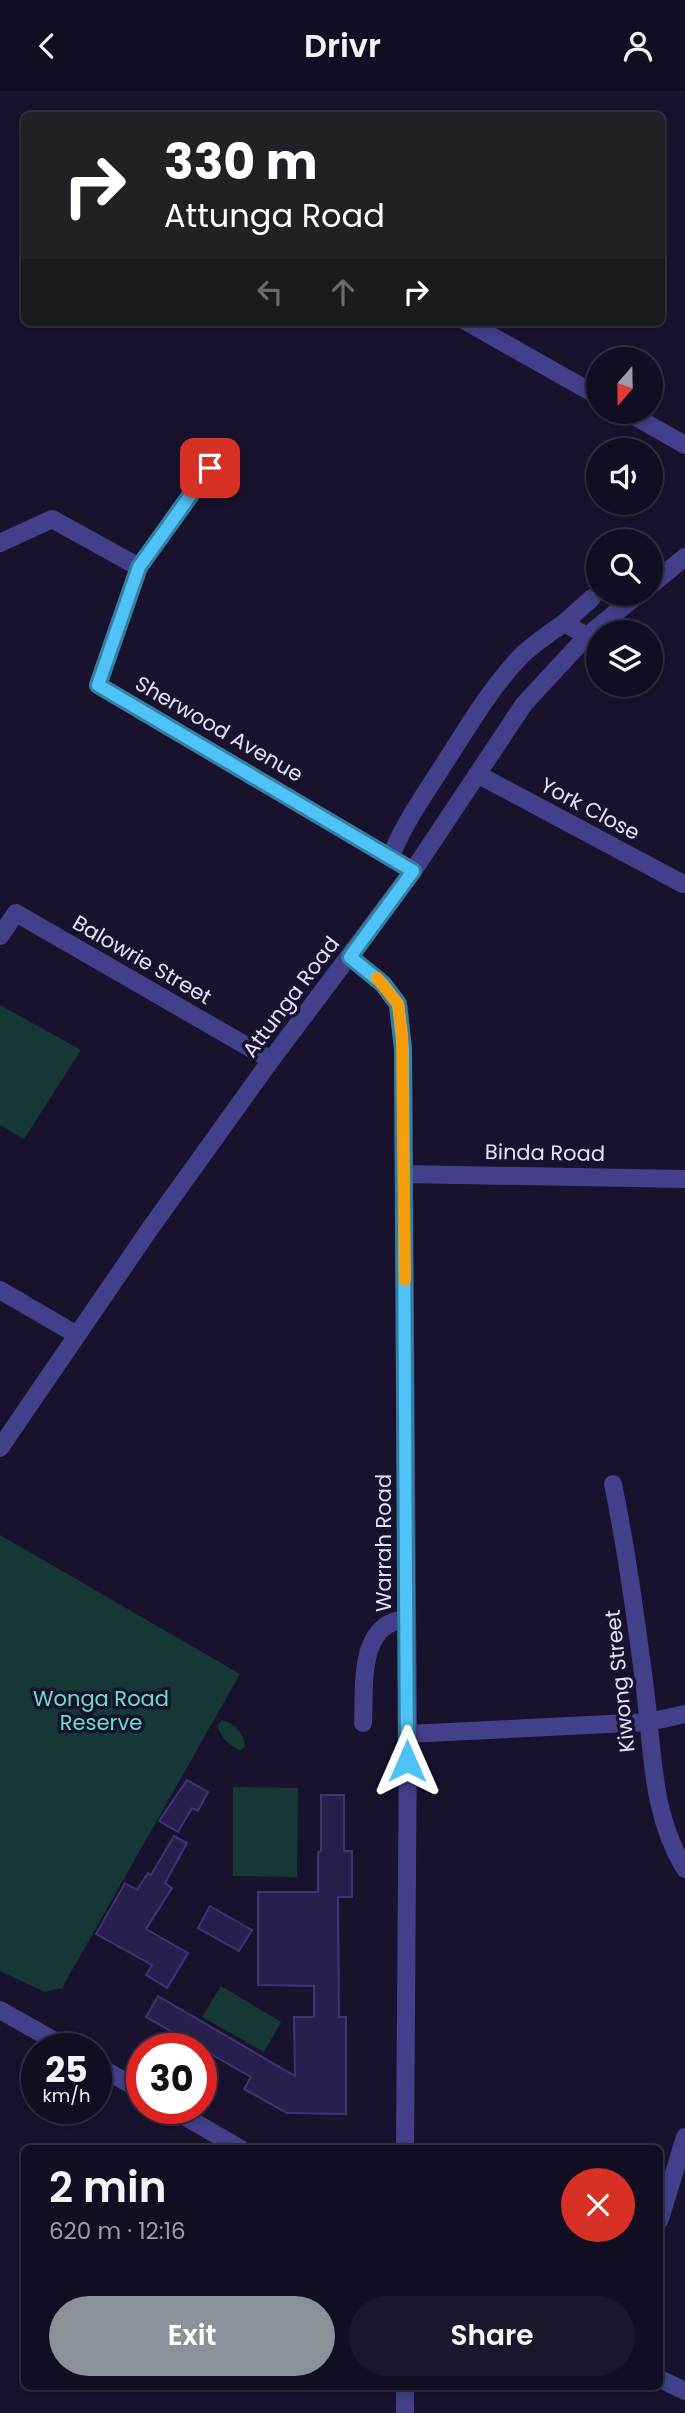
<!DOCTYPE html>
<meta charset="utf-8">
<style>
:root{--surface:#120e22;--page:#1b172a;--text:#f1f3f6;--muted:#9c9ca5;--line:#312e40;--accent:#8c9099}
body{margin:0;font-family:Poppins,sans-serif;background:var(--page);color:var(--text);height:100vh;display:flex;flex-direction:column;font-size:26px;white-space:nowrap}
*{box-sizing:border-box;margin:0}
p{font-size:23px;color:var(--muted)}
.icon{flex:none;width:38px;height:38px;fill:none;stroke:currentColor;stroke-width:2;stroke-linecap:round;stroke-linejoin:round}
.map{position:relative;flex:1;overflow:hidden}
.panel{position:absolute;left:21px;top:2054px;width:642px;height:245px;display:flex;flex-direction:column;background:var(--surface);border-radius:10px;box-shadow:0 4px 10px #0003,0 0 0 2px var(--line)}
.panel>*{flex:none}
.hud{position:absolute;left:21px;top:21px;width:644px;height:214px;border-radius:10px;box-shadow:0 4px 10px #0003,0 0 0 2px var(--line);background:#202124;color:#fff;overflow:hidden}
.needle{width:46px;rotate:200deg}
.fabs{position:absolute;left:586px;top:256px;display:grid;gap:14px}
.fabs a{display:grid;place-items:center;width:77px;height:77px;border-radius:50%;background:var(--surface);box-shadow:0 4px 10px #0003,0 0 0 2px var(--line);font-size:35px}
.speed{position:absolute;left:21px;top:1942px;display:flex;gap:14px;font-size:35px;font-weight:700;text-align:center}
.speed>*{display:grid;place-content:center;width:91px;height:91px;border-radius:50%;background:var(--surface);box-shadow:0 4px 10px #0003,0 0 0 2px var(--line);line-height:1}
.speed small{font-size:18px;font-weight:400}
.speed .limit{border:10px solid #d22;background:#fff;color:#111}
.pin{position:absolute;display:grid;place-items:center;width:60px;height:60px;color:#fff;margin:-30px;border-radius:14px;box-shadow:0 4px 10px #0006}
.me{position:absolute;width:77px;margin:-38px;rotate:0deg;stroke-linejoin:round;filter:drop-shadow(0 0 5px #0008)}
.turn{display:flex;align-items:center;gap:24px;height:147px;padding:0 28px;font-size:32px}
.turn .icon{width:91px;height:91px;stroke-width:2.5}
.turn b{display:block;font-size:49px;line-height:60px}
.lanes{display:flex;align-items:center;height:66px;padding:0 28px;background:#0003;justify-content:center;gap:35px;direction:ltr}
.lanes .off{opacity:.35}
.round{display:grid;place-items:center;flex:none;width:74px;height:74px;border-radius:37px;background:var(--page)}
.summary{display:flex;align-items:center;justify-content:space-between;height:119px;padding:0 28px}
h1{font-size:42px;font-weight:600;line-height:52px}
.button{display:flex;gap:14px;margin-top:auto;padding:14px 28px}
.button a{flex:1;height:80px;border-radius:42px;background:var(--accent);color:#fff;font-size:28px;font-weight:600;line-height:80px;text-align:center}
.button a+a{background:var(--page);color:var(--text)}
header{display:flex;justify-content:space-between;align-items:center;height:91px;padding:0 28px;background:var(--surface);font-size:32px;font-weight:600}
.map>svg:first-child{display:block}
.green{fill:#153736}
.building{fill:#291f4d;stroke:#413179;stroke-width:2}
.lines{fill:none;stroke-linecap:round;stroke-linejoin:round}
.minor{stroke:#433f8a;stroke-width:18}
.route-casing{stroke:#337fa1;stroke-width:18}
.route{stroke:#4fc3f7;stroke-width:12}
.slow{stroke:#f59e0b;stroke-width:12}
.labels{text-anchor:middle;stroke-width:7;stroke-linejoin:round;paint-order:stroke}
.street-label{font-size:21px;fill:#e3dffe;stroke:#18122d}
.park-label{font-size:21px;fill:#6adfc5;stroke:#18122d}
</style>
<header><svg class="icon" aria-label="back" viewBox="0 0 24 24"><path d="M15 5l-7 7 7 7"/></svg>Drivr<svg class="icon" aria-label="person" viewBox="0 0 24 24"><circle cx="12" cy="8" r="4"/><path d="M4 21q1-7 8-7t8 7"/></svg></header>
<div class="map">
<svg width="685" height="2322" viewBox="0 0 685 2322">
<rect width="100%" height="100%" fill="#18122d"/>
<path class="green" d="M0,914L81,959L24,1048L0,1034Z
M0,1444L240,1583L62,1897L45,1901L0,1880Z
M222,1629C234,1632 245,1643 245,1656L240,1659C229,1655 219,1645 218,1634Z
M233,1696L298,1697L297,1786L233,1785Z
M221,1895L281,1931L264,1961L202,1926Z"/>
<path class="building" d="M187,1689L208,1701L198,1720L192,1717L178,1741L159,1730Z
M321,1704H344V1760H352V1806H338L339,1926H346V2023L287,2022L244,1998L251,1986L146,1926L158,1905L295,1985L294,1926H314V1895L258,1894V1801H318V1761L321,1760Z
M174,1745L187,1752L165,1792L172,1797L146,1838L188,1862L167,1897L146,1884L152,1874L96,1843L125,1792L137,1799L148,1782L151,1784Z
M210,1815L252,1839L239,1860L198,1837Z"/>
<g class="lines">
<path class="minor" d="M467,231L598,305
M625,320L685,354
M0,452L52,428L139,476L98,594L413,780
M139,476L210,377
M651,494L685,466
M564,532L592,507
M477,683L683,793
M391,765C404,732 425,703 444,673C468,636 491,596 522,564C535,552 550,542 564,532L587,545
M0,845L16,822L271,969
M350,866L383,893L398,913L403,958L408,1643L405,2058
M404,1083L685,1088
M0,1199L77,1244
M0,1357L149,1139L271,969L413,780L524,613L587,545L640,502
M613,1393C627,1461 636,1529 645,1598C653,1660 651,1723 685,1778
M363,1632C365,1596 357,1531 407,1528
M408,1643L649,1631L685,1623
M0,1919L69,1958
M96,1974L142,2000
M172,2018L241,2058
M660,2128L685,2046
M660,2288L685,2300
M405,2296V2322"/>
</g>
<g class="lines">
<g class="route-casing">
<path id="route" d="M210,377L139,476L98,594L413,780L350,866L383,893L398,913L403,958L407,1670"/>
</g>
<use href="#route" class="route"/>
<path class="slow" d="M377,887L398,913L402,943L405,1189"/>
</g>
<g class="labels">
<g class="street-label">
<text transform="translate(219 638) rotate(30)" y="7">Sherwood Avenue</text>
<text transform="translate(590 718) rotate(28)" y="7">York Close</text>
<text transform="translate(142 869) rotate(30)" y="7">Balowrie Street</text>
<text transform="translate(291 906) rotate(-53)" y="7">Attunga Road</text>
<text transform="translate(545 1062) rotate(1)" y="7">Binda Road</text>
<text transform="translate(384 1452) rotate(-90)" y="7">Warrah Road</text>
<text transform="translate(620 1590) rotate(-96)" y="7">Kiwong Street</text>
</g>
<g class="park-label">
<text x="101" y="1615">Wonga Road<tspan x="101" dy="24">Reserve</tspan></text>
</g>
</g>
</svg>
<div class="fabs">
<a><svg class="needle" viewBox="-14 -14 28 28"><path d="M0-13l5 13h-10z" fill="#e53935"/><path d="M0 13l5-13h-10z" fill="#9c9ca5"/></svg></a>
<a><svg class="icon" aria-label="sound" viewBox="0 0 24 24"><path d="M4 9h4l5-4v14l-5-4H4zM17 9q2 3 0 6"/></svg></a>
<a><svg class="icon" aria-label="search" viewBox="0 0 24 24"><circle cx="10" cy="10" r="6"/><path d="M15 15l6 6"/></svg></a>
<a><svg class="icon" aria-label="layers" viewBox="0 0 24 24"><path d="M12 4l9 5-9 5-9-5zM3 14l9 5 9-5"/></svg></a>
</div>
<div class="speed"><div>25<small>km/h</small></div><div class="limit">30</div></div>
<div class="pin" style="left:210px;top:377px;background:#d93025"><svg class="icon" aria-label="arrive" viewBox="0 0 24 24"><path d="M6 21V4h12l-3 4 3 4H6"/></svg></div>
<svg class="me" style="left:407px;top:1670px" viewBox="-20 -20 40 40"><path d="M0-17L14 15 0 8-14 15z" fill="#4fc3f7" stroke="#fff" stroke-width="4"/></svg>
<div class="hud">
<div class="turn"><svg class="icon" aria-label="right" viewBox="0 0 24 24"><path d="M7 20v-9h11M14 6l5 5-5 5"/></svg><div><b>330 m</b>Attunga Road</div></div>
<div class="lanes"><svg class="icon off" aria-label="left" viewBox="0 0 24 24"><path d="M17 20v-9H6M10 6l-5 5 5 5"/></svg><svg class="icon off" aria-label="ahead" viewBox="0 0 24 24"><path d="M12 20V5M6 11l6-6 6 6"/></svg><svg class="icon" aria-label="right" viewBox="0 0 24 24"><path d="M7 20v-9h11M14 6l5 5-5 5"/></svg></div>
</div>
<section class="panel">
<div class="summary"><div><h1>2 min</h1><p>620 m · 12:16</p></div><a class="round" style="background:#d93025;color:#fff"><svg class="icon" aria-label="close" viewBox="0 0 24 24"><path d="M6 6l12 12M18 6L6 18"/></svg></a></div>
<div class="button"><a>Exit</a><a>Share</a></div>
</section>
</div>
